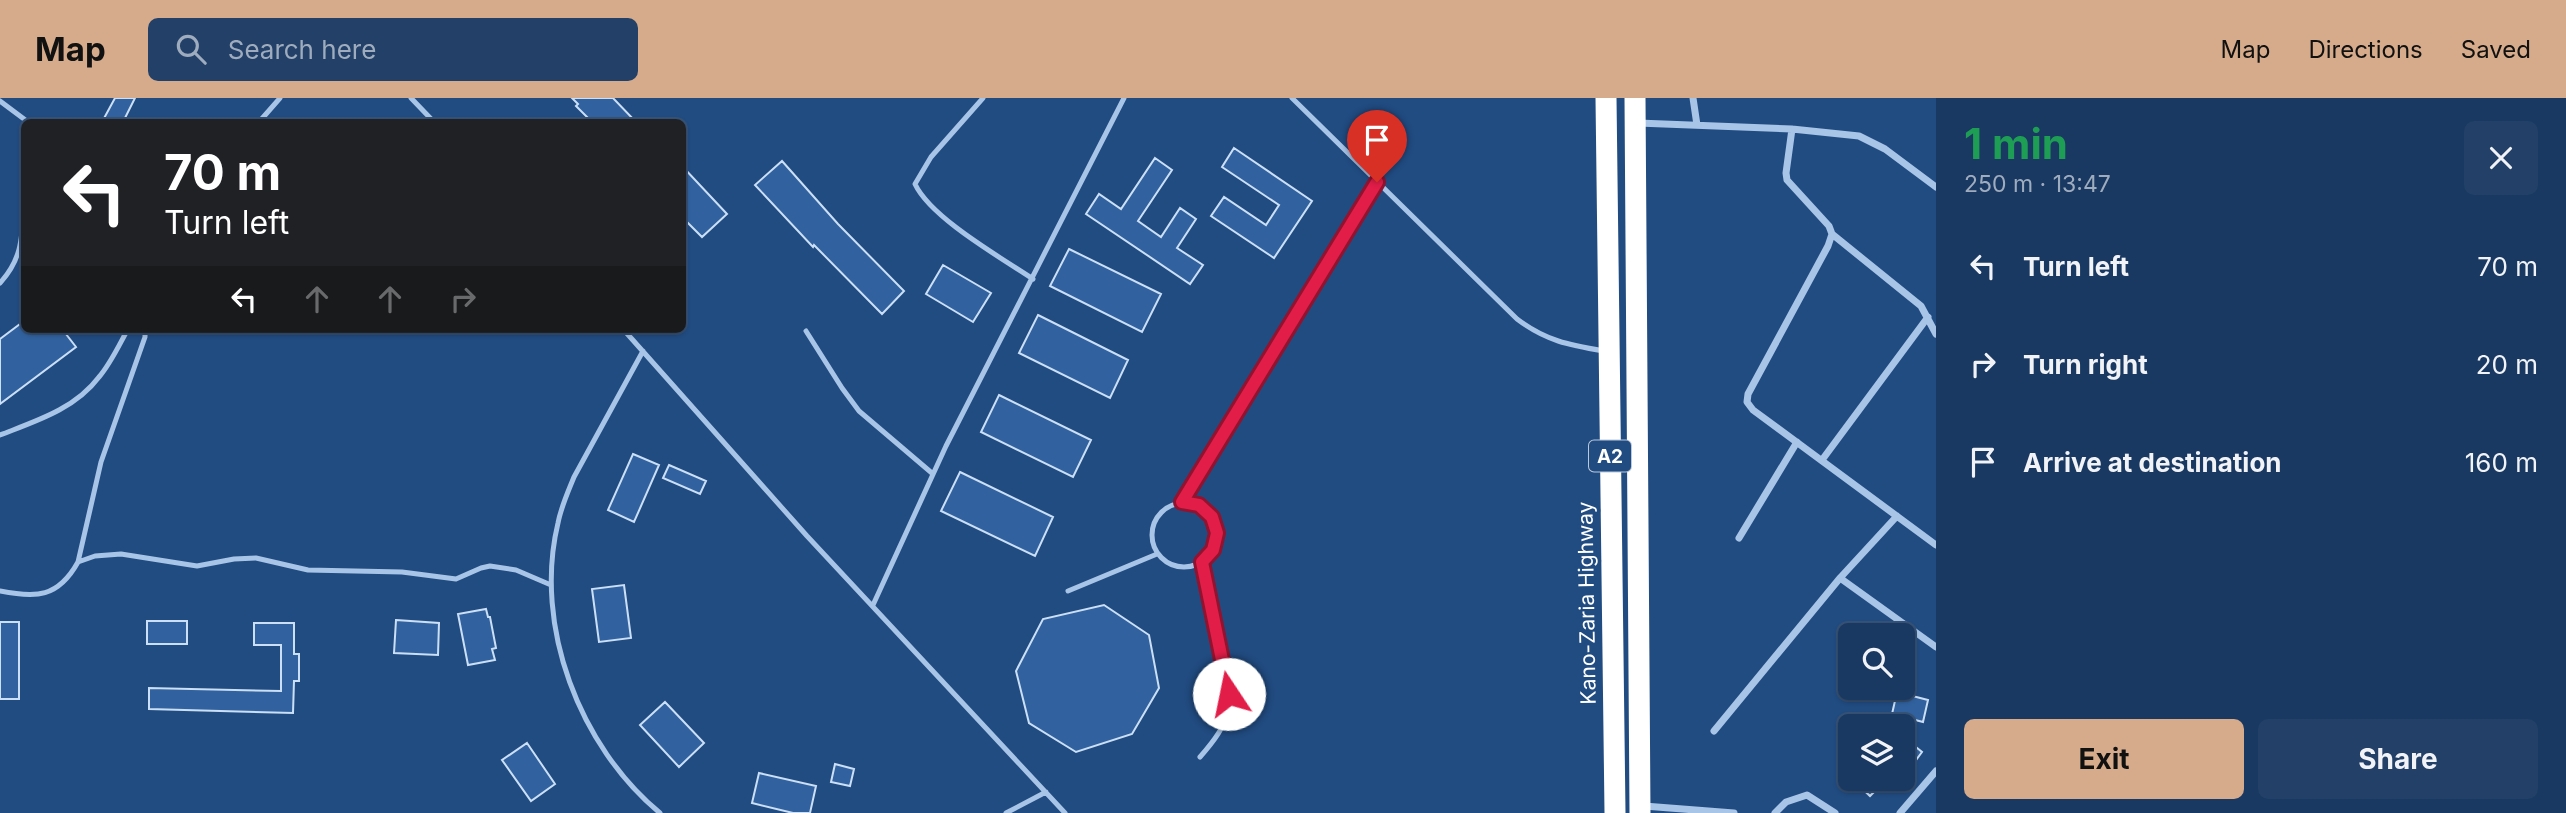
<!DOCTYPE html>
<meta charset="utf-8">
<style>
:root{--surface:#193962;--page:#224068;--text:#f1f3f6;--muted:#9facbe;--line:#375377;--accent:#d6ab8b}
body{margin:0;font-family:Inter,sans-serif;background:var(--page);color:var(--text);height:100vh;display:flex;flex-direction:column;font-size:26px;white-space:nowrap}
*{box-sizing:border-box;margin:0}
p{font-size:23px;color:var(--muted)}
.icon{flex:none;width:38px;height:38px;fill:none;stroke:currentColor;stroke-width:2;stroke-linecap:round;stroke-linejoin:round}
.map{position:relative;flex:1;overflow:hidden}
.drawer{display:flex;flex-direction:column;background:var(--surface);width:630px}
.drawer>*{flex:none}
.top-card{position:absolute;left:21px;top:21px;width:665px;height:214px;border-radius:10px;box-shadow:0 2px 5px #0004,0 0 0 2px var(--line);background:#202124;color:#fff;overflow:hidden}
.controls{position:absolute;left:1838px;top:525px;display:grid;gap:14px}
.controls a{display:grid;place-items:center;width:77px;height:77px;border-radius:10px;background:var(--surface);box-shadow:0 2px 5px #0004,0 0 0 2px var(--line);font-size:35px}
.pin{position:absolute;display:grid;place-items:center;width:60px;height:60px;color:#fff;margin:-72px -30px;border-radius:50% 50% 50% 0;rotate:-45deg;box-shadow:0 0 7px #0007}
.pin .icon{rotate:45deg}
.me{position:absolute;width:77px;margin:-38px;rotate:349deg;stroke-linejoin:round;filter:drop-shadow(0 0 5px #0008)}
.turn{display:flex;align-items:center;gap:24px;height:147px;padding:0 28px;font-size:32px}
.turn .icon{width:91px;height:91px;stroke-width:2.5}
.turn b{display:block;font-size:49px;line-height:60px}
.lanes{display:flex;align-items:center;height:66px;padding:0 28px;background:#0003;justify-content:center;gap:35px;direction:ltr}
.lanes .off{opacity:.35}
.round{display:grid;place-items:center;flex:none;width:74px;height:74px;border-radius:10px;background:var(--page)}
.headline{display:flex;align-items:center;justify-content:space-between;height:119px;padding:0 28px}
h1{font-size:42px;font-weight:700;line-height:52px;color:#1e9e55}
.action{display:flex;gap:14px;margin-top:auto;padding:14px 28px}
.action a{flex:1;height:80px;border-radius:10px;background:var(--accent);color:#111;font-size:28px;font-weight:700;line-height:80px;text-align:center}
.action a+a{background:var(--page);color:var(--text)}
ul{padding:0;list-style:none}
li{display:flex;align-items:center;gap:21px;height:98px;padding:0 28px}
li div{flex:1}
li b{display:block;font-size:26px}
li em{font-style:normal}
header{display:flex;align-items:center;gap:42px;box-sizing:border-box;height:98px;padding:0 35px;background:var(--accent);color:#111}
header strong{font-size:33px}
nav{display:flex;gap:38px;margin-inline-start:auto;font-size:24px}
.search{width:490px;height:63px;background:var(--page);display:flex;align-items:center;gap:18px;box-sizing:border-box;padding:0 24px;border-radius:10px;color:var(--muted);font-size:26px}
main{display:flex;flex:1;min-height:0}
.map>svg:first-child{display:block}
.building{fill:#31629f;stroke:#cbdff6;stroke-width:2}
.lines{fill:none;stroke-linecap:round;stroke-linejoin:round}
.lane{stroke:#a8c5e8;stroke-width:5}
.street{stroke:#a8c5e8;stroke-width:7}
.highway{stroke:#fff;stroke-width:21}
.route-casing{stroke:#92132f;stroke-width:18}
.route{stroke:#e11d48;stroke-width:12}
.labels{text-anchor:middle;stroke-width:7;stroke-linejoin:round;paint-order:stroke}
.shield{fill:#214c82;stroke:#bcc9da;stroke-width:2}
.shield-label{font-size:19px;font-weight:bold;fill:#fff}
.street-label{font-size:21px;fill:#fff;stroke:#214c82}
</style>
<header>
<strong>Map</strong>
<div class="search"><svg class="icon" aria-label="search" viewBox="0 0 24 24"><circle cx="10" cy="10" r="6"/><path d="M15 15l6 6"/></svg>Search here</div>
<nav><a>Map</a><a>Directions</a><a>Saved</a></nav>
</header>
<main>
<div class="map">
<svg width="1936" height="715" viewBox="0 0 1936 715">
<rect width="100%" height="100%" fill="#214c82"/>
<path class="building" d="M115,0H135L123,24H102Z
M572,0H613L636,24H592L576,8L578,6Z
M1234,50L1312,103L1274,160L1211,118L1224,99L1266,127L1279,107L1222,69Z
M1155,60L1172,72L1138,123L1161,139L1180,110L1196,121L1177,150L1203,167L1190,186L1086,116L1099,96L1121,111Z
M782,63L838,126L904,193L882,216L814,147L813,149L755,87Z
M682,68L727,116L702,139L682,119Z
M1069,151L1161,196L1142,234L1050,188Z
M943,167L991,195L973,224L926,196Z
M1038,217L1128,262L1110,300L1019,255Z
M24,223V231H62L76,249L0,306V241Z
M999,297L1091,342L1073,379L981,334Z
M633,356L659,367L634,424L608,412Z
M669,367L706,383L700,396L663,380Z
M960,374L1053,419L1035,458L941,413Z
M624,487L631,540L599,544L592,491Z
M1104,507L1149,537L1159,590L1132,636L1076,654L1029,625L1016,573L1043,521Z
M486,511L488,519H490L496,550L492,551L495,562L468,567L458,516Z
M396,522L439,525L438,557L394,555Z
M147,523H187V546H147Z
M0,524H19V601H0Z
M254,525H294V556H299V583H294L293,615L149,611V590L281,593V547H254Z
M1897,594L1928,602L1923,624L1892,616Z
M665,604L704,645L679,669L640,627Z
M527,645L555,686L531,703L502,662Z
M1911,645L1922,654L1902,681V657Z
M835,666L854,671L850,688L831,684Z
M759,675L816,688L810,715H793L752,705Z
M1852,681H1887L1870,698Z"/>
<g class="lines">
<path class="lane" d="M411,0L434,24
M983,0L931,59L915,86C931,120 1000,159 1033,181
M1292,0L1517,221C1546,243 1569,247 1604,253
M0,3L28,24
M259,24L280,0
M0,185C22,161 22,140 24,108
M623,231L807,438L1065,715
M806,233L842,290L859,313L933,376
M643,253L574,379C568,394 561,409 558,425C533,528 580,649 660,715
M0,337C36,323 75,311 99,279C111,265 119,247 128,231
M1182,404L1377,84
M1152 437a32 32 0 1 1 64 0a32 32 0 1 1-64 0Z
M78,464L95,458L121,456L197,468L234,461L256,460L308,472L402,474L456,481L481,470L490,468L516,472L551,487
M0,493C36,500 58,500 78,464L101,364L145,239V231
M1068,493L1157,456
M873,507L946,348L1124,0
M1200,659C1214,643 1225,629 1230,608L1202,464
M1006,715L1046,694"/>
<path class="street" d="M1693,0L1697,27
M1638,25L1792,31L1859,38L1885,51L1936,89
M1792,31L1786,75L1787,82L1829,128L1832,136L1828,148L1748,296L1747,304L1753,312L1936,447
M1832,136L1921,208L1936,236
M1822,362L1928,219
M1739,440L1797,344
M1840,480L1897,418
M1714,633L1840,480L1936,549
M1644,708L1734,715
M1775,715L1786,704L1807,697L1835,715
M1900,715L1936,673"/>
<path class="highway" d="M1606,0L1615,715
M1635,0L1640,715"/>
</g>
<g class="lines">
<g class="route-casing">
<path id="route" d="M1229,596L1202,464L1213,452L1217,435L1212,419L1199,407L1182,404L1377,84"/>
</g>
<use href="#route" class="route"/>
</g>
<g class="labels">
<rect class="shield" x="1589" y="342.5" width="42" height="31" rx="5"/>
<g class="shield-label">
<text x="1610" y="365">A2</text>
</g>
<g class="street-label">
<text transform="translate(1587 505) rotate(-91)" y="7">Kano-Zaria Highway</text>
</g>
</g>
</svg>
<div class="controls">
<a><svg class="icon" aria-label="search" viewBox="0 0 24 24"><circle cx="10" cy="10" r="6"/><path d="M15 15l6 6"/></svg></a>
<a><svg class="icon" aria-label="layers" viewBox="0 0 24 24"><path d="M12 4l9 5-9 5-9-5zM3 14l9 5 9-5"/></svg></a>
</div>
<div class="pin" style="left:1377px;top:84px;background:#d93025"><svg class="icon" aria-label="arrive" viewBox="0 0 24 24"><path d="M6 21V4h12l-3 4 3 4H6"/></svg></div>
<svg class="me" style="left:1229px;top:596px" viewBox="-20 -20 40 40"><circle r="19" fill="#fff"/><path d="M0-13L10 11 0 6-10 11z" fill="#e11d48"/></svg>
<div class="top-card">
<div class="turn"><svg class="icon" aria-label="left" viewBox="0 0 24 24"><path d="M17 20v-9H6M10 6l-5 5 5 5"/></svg><div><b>70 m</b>Turn left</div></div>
<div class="lanes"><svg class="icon" aria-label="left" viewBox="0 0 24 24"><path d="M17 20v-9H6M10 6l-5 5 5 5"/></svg><svg class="icon off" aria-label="ahead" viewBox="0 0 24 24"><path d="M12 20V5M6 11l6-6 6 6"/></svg><svg class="icon off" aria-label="ahead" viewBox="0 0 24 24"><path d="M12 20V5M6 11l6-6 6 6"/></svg><svg class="icon off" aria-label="right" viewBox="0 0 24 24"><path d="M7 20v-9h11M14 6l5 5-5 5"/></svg></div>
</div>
</div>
<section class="drawer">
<div class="headline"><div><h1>1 min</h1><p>250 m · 13:47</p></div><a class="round"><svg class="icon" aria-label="close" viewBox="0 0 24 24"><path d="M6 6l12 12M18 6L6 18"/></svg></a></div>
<ul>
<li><svg class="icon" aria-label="left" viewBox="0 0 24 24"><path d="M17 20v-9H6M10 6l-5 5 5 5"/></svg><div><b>Turn left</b></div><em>70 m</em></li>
<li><svg class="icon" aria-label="right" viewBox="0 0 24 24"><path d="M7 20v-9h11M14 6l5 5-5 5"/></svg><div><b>Turn right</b></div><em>20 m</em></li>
<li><svg class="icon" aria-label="arrive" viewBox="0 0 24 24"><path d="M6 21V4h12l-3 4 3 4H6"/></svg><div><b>Arrive at destination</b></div><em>160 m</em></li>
</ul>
<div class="action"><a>Exit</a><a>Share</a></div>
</section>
</main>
